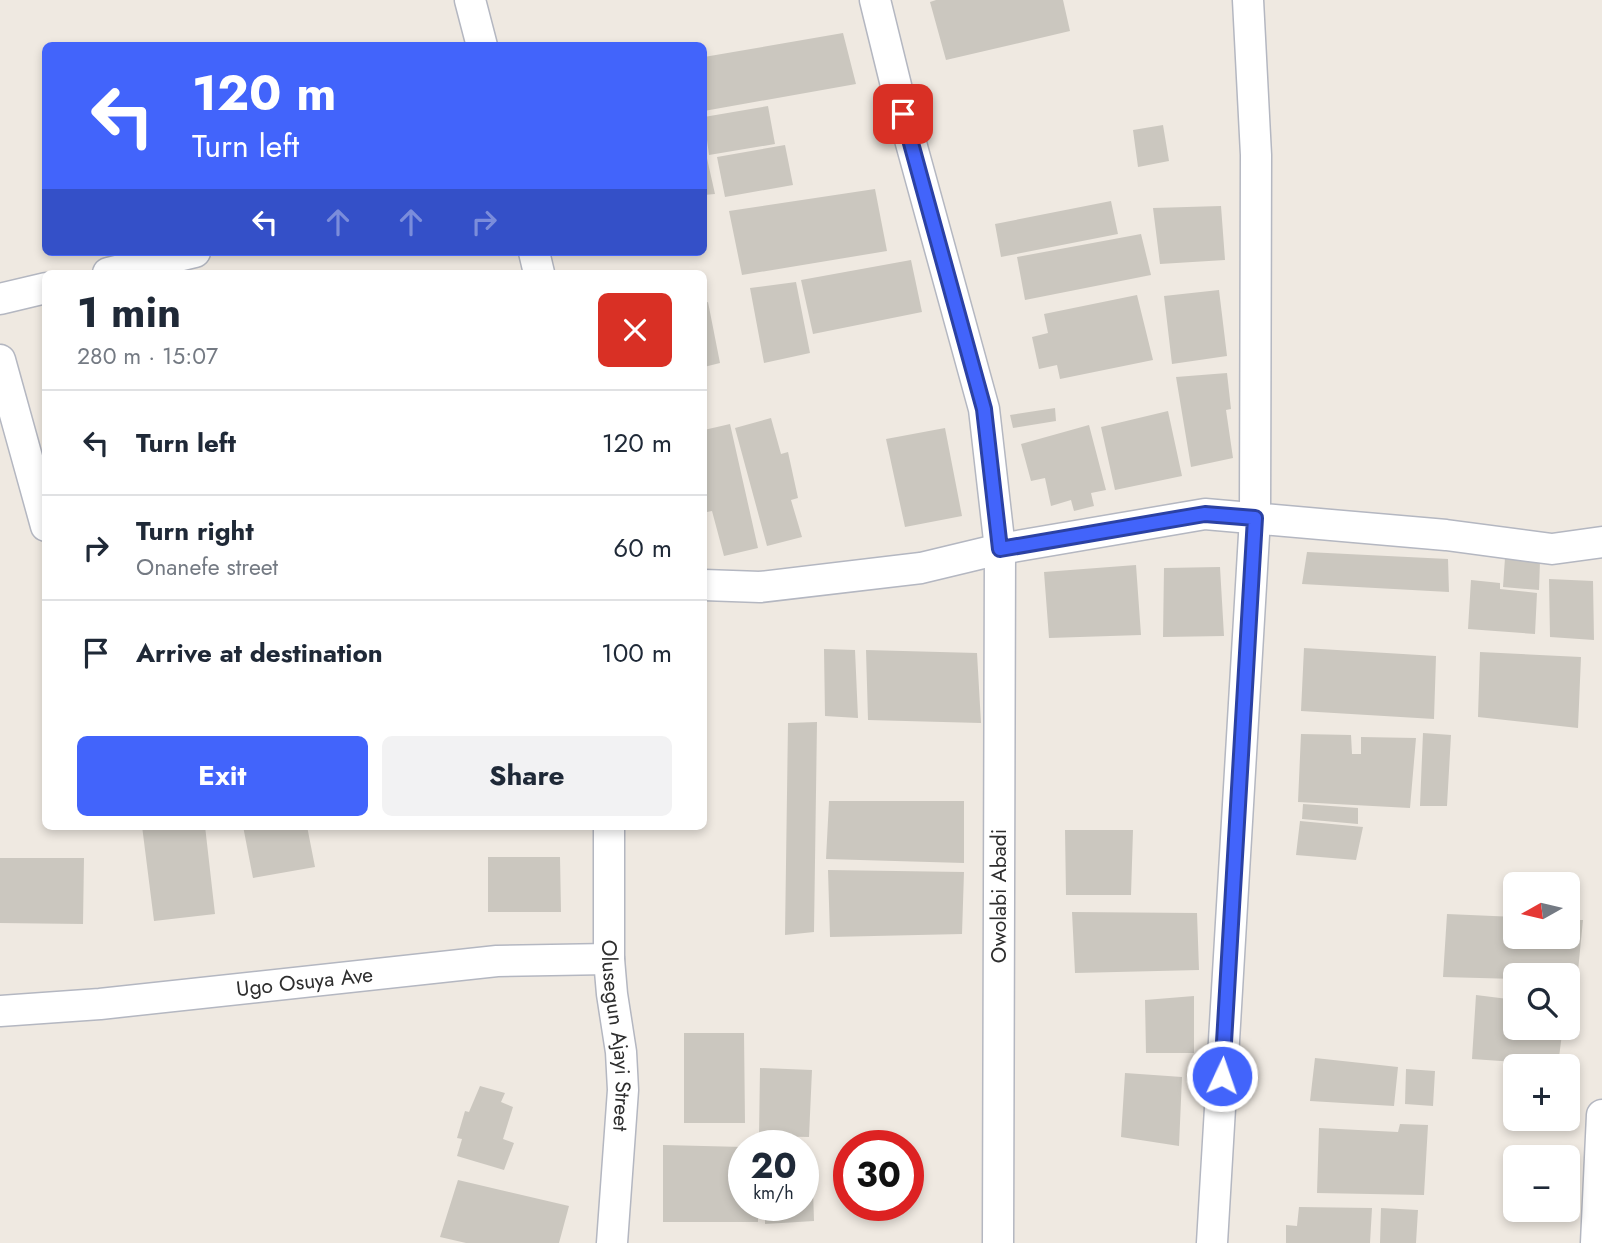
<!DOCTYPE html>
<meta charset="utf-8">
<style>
:root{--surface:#fff;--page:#f2f2f3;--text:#1f2937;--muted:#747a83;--line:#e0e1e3;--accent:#4264fb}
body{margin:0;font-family:Jost,sans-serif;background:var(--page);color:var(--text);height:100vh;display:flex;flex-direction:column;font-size:26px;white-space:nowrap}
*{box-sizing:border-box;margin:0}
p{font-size:23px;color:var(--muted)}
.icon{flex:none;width:38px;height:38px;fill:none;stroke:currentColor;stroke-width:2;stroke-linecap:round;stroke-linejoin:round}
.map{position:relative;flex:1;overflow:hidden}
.side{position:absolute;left:42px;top:270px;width:665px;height:560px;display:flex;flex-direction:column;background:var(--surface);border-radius:10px;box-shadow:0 4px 10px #0003}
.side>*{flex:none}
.hud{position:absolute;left:42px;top:42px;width:665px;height:214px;border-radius:10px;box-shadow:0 4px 10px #0003;background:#4264fb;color:#fff;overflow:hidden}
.needle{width:46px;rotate:262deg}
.controls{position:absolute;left:1503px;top:872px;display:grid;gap:14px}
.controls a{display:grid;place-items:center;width:77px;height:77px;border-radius:10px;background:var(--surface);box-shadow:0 4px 10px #0003;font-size:35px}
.speed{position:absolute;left:728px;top:1130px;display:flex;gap:14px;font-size:35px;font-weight:700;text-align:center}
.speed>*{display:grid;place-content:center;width:91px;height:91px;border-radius:50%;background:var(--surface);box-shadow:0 4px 10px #0003;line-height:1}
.speed small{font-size:18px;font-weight:400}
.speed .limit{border:10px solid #d22;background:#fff;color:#111}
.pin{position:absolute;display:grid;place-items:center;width:60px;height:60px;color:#fff;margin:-30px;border-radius:14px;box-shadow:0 4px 10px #0006}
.me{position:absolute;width:77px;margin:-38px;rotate:3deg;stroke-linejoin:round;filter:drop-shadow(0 0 5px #0008)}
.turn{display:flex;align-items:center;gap:24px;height:147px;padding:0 35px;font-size:32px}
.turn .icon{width:91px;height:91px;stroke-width:2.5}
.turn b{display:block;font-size:49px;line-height:60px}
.lanes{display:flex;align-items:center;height:66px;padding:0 35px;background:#0003;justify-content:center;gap:35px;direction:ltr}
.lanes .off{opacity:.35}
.round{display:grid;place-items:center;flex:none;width:74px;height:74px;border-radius:10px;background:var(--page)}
.headline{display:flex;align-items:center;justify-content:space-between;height:119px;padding:0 35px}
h1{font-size:42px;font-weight:700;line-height:52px}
.button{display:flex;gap:14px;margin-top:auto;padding:14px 35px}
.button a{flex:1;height:80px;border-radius:10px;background:var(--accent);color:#fff;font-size:28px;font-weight:700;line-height:80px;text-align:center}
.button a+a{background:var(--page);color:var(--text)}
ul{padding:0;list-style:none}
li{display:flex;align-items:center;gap:21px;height:105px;padding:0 35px;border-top:2px solid var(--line)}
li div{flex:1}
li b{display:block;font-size:26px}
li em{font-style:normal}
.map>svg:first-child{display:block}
.building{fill:#cbc7bf}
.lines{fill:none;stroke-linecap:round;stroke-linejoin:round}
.minor-casing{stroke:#b4b7c1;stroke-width:33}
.minor{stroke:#fff;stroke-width:30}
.route-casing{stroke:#2b41a3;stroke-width:18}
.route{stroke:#4264fb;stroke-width:12}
.labels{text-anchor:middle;stroke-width:7;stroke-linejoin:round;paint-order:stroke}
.street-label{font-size:21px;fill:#2e2e2e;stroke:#fff}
</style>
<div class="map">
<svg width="1602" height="1243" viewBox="0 0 1602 1243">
<rect width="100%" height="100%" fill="#efe9e1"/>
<path class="building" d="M936,0H1063L1070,31L946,60L930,2Z
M843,33L856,84L704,111V57Z
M768,106L775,144L709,155L704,117Z
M1163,125L1169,161L1138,167L1133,130Z
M704,145L715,194L704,195Z
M785,145L793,185L725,197L717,157Z
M875,189L887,251L742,275L729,211Z
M1111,201L1118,234L1001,257L995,224Z
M1221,206L1225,260L1160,264L1153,208Z
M1141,234L1151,275L1025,300L1017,257Z
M911,260L922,312L813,334L801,280Z
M796,282L810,353L764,363L750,288Z
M1219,290L1227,356L1172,364L1164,296Z
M1137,295L1153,360L1060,379L1057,365L1039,369L1032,337L1048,333L1044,314Z
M708,302L720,363L704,367V303Z
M1227,373L1231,409L1226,410L1233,458L1191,467L1176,377Z
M1055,408L1056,421L1013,428L1010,415Z
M1168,411L1182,476L1115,490L1101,427Z
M771,418L781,454L788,452L798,498L791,500L802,537L767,546L735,428Z
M730,424L758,548L724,556L712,511L707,512L704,497V430Z
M1089,425L1106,490L1091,493L1094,506L1074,511L1071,500L1051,506L1045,478L1031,481L1021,444Z
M945,428L962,516L905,527L886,439Z
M1307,552L1448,559L1449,592L1302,584Z
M1505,558L1540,561L1539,590L1503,587Z
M1136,565L1141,635L1049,638L1044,572Z
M1220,567L1224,636L1163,637L1164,568Z
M1549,579L1593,581L1594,640L1550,637Z
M1471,580L1500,583V589L1537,593L1535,634L1468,629Z
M1304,648L1436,656L1434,719L1301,711Z
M824,649L855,650L858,718L825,716Z
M866,650L977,653L981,723L868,720Z
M1480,652L1581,657L1578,728L1478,717Z
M817,722L814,932L785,935L788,723Z
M1423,733L1451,735L1447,806H1420Z
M1301,734L1351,735L1352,754H1361V737L1416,738L1410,808L1298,802Z
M829,801H964V863L826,859Z
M1303,804L1358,808V824L1302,819Z
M1300,821L1363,827L1356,860L1296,855Z
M142,826H205L215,914L154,921Z
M243,826H307L315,867L253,878Z
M1065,830H1133L1131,895H1066Z
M488,857H560L561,912H488Z
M0,858H84L83,924L0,923Z
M828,870L964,872L962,934L830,937Z
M1072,912L1197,913L1199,970L1075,973Z
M1447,914L1516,917V936H1568V920H1583L1577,981H1568V975H1516V979L1443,977Z
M1476,995L1516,1000V1027H1554V1030L1562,1034L1558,1065L1472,1059Z
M1194,996V1053H1146L1145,1000Z
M684,1033H744L745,1123H684Z
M1315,1058L1398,1067L1394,1106L1310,1101Z
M760,1068L812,1070L809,1137L759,1136Z
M1406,1069L1435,1071L1433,1106L1405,1104Z
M1125,1073L1182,1077L1179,1146L1121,1137Z
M480,1086L505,1093L501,1102L513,1107L503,1139L514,1143L504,1170L457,1156L462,1139L457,1138L465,1111L469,1112Z
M1400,1124L1428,1125L1424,1195L1317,1193L1319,1128L1398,1132Z
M663,1145L744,1147V1206H758V1222H663Z
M803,1158H812L814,1221L765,1224V1206H803Z
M458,1180L569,1206L559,1243H466L440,1237Z
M1299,1207L1372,1208L1370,1243H1286V1225L1297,1226Z
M1381,1208L1418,1210L1416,1243H1380Z"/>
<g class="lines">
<g class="minor-casing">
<g id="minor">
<path d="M470,0L482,46"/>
<path d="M875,0L903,114L984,409L1000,549L998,1243"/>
<path d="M534,252L539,273"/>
<path d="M108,273L195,252"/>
<path d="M0,299L46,288"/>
<path d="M0,360L46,526"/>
<path d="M704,585L760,587L921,568L1000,549L1205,514L1446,535L1552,549L1602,542"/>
<path id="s1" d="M609,826V959L612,994L621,1052L623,1090L612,1243"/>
<path id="s2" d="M0,1011L100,1004L497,961L609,959"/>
<path d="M1212,1243L1255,518L1256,155L1248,0"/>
<path d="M1596,1243L1602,1115"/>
</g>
</g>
<use href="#minor" class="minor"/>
</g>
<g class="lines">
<g class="route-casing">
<path id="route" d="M903,114L984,409L1000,549L1205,514L1255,518L1222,1076"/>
</g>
<use href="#route" class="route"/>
</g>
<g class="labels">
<g class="street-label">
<text transform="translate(999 896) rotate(-90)" y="7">Owolabi Abadi</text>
<text dy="7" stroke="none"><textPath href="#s2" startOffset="306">Ugo Osuya Ave</textPath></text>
<text dy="7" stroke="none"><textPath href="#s1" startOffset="210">Olusegun Ajayi Street</textPath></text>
</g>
</g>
</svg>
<div class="controls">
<a><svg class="needle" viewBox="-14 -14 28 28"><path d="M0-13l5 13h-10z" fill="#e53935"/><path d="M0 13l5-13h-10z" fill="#747a83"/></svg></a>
<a><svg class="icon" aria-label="search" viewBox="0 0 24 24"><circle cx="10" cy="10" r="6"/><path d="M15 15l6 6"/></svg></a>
<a>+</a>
<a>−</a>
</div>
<div class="speed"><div>20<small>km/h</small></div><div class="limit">30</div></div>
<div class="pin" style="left:903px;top:114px;background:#d93025"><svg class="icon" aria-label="arrive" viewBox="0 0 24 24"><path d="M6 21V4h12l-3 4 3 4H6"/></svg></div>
<svg class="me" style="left:1222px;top:1076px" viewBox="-20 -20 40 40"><circle r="17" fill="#4264fb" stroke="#fff" stroke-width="3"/><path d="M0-11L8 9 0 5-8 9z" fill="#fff"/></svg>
<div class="hud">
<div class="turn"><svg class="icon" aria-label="left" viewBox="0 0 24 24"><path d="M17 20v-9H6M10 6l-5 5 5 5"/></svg><div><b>120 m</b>Turn left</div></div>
<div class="lanes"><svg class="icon" aria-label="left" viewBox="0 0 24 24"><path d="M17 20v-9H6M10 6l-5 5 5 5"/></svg><svg class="icon off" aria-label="ahead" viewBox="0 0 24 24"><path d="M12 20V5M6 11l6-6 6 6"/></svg><svg class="icon off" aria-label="ahead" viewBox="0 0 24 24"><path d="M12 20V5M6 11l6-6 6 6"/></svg><svg class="icon off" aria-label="right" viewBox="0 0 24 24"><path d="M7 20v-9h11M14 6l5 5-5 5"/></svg></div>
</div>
<section class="side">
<div class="headline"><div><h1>1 min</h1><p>280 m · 15:07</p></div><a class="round" style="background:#d93025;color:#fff"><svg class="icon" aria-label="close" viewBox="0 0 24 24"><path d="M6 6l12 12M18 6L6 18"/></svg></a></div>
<ul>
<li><svg class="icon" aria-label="left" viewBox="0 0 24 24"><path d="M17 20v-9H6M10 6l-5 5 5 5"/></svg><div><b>Turn left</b></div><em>120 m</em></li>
<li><svg class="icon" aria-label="right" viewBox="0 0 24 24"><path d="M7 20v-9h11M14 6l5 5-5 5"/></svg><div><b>Turn right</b><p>Onanefe street</p></div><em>60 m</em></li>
<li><svg class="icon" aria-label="arrive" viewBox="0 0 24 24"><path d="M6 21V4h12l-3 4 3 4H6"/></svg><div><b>Arrive at destination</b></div><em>100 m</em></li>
</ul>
<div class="button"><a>Exit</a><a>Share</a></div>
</section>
</div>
